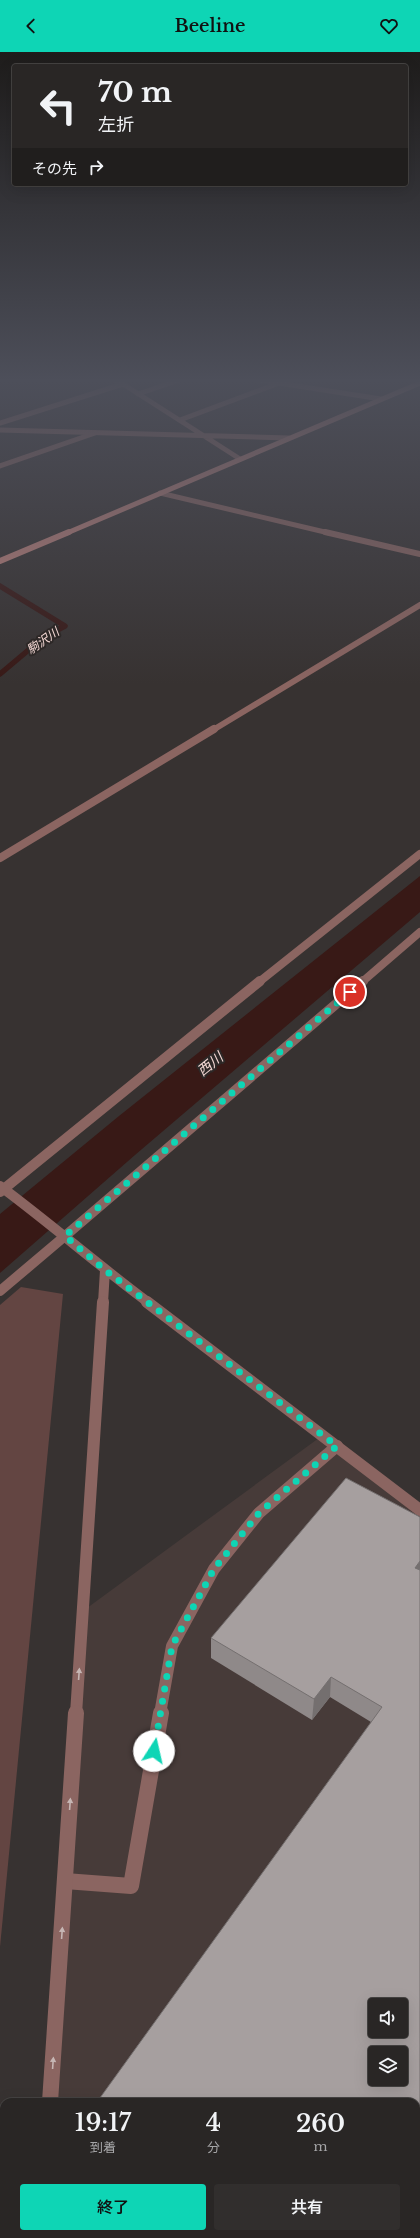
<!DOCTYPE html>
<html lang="ja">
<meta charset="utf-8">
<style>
:root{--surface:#292625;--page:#312e2d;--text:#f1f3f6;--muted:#a5a5a7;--line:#454342;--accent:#0ed5b5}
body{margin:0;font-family:"Libre Baskerville","Noto Sans JP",serif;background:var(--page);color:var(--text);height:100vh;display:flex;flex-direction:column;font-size:15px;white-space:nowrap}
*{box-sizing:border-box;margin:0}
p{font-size:13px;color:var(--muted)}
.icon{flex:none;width:22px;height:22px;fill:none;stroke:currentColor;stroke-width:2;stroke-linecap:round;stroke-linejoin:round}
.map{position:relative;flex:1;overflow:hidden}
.panel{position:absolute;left:0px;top:2046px;width:420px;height:140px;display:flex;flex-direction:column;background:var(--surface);border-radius:12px 12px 0 0;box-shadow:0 4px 16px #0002,0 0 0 1px var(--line)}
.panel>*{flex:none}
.hud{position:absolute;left:12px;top:12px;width:396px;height:122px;border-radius:4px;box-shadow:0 4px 16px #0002,0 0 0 1px var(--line);background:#292625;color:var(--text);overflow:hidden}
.fabs{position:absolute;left:368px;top:1946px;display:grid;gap:8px}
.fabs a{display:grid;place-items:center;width:40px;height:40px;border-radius:4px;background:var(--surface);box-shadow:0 4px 16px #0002,0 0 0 1px var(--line);font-size:20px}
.pin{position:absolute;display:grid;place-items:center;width:34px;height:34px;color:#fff;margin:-17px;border:2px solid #fff;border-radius:50%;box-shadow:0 1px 4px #0007}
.me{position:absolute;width:44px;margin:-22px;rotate:10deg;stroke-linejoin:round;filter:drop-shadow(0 0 3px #0008)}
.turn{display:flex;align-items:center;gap:14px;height:84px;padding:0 20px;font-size:18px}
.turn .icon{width:52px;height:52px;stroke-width:2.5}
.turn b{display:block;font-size:28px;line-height:34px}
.then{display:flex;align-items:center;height:38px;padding:0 20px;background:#0003;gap:8px;font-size:15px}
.eta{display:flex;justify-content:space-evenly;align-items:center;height:68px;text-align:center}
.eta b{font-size:24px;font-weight:600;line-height:28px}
.primary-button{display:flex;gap:8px;margin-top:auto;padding:8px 20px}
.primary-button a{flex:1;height:46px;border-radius:4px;background:var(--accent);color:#111;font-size:16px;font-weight:600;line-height:46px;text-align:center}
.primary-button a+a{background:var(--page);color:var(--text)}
header{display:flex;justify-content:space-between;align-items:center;height:52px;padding:0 20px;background:var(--accent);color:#111;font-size:18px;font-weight:600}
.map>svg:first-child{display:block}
.built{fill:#473b39;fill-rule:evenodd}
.green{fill:#634542}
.water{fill:#381916}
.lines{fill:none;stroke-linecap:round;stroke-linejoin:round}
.stream{stroke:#381916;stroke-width:5.5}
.service-far2{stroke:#8b6561;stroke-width:5}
.service-far1{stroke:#8b6561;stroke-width:12}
.service{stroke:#8b6561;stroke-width:16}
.minor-far5{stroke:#8b6561;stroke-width:5}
.minor-far4{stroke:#8b6561;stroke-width:6}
.minor-far3{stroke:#8b6561;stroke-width:8}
.minor-far2{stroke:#8b6561;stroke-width:10}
.minor-far1{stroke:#8b6561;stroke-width:12}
.minor{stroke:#8b6561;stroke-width:16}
.tertiary{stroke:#8b6561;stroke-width:10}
.secondary-far1{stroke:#bb807a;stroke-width:5}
.secondary{stroke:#bb807a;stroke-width:6}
.wall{fill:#8f8989}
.shaded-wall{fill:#746f6f}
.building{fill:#a69f9f;stroke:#746f6f;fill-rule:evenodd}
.oneway{fill:#c6b6b4}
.route{stroke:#0ed5b5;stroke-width:7;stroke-dasharray:0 12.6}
.labels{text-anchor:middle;stroke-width:4;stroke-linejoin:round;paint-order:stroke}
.far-water-label{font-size:12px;font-style:italic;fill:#f7dbd7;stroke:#2d2827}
.water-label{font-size:14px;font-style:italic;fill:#f7dbd7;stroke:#2d2827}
</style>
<header><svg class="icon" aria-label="back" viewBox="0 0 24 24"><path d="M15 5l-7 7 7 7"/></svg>Beeline<svg class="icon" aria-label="heart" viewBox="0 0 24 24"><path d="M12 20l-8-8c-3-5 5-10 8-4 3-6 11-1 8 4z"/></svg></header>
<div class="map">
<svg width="420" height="2186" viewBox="0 0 420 2186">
<rect width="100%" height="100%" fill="#373231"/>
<path class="built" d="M323,1383L420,1458V2186H40L41,2182H416V2050H50L83,1559ZM375,1953H401V1979H375ZM375,2001H401V2027H375Z"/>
<path class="green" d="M21,1235L63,1242L0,1895V1253Z"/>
<path class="water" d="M420,824V860L135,1103L0,1221V1162L119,1064Z"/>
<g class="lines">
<path class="stream" d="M0,534L65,574L44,585L0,622"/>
<path class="service-far2" d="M0,414L95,381"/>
<path class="service-far1" d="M160,1662L172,1594L214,1517L259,1461L337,1394"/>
<path class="service" d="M65,1829L131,1834L161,1661"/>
<path class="minor-far5" d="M108,326L123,332L240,407
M246,326L381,347
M138,342L185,326
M180,368L279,331
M0,371L123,332
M0,378L289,386
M160,441L329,481"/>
<path class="minor-far4" d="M325,480L420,502
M213,678L420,553"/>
<path class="minor-far3" d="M0,806L214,677
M259,930L420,802
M362,930L420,880"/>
<path class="minor-far2" d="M0,1134C51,1172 98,1213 149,1251
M0,1140L260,929
M65,1184L363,929
M103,1251L105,1218"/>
<path class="minor-far1" d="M147,1250L420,1458
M76,1662L103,1250"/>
<path class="minor" d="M50,2050L76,1661
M40,2186L41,2182"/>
<path class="tertiary" d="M0,1239L65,1184"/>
<path class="secondary-far1" d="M67,481L420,331"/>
<path class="secondary" d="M0,509L69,480"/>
</g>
<path class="wall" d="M420,1465V2087L416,2094V2050L371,1670L330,1645L312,1668L211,1606V1586Z
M223,2182H416L420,2186H228Z"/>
<path class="shaded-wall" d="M420,1509V1527L415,1516Z
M331,1625L330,1645L312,1668L314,1647Z
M420,2074V2087L416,2094V2081Z"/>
<path class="building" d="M346,1426L420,1465V1509L415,1516L420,1518V2074L416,2081V2050H97L382,1655L331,1625L314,1647L211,1586ZM375,1953H401V1979H375ZM375,2001H401V2027H375Z
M416,2100L420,2103V2186H251L246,2182H416Z"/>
<defs><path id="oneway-solid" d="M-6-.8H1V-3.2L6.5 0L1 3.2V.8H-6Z"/></defs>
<g class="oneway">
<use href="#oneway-solid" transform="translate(79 1622) rotate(-86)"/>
<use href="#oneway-solid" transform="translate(70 1752) rotate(-86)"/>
<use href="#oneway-solid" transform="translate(62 1881) rotate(-86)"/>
<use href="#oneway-solid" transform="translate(53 2011) rotate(-86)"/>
</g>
<linearGradient id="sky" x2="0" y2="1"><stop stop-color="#1e1c1b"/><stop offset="0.52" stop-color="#4d4f5a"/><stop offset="1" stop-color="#4d4f5a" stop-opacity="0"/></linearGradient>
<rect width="420" height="632" fill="url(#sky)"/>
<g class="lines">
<path class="route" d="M154,1699L172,1594L214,1517L259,1461L337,1394L105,1218L65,1184L350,940"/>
</g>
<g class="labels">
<g class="far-water-label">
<text transform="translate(43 589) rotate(-35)" y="4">駒沢川</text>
</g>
<g class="water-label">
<text transform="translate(210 1012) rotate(-39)" y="5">西川</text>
</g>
</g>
</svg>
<div class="fabs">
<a><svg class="icon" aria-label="sound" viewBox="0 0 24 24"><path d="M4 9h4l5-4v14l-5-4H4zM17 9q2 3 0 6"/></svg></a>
<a><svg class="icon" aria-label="layers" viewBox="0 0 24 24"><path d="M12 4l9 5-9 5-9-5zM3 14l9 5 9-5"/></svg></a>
</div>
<div class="pin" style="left:350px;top:940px;background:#d93025"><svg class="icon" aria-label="arrive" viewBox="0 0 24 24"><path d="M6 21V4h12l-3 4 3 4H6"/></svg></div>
<svg class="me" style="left:154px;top:1699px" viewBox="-20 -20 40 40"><circle r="19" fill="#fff"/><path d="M0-13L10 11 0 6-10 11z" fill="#0ed5b5"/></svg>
<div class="hud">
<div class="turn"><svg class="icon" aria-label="left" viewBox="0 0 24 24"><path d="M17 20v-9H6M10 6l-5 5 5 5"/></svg><div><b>70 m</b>左折</div></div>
<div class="then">その先<svg class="icon" aria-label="right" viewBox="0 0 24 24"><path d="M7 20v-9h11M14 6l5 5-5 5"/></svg></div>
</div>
<section class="panel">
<div class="eta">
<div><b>19:17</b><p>到着</p></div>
<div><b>4</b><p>分</p></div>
<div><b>260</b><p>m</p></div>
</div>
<div class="primary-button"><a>終了</a><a>共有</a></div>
</section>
</div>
